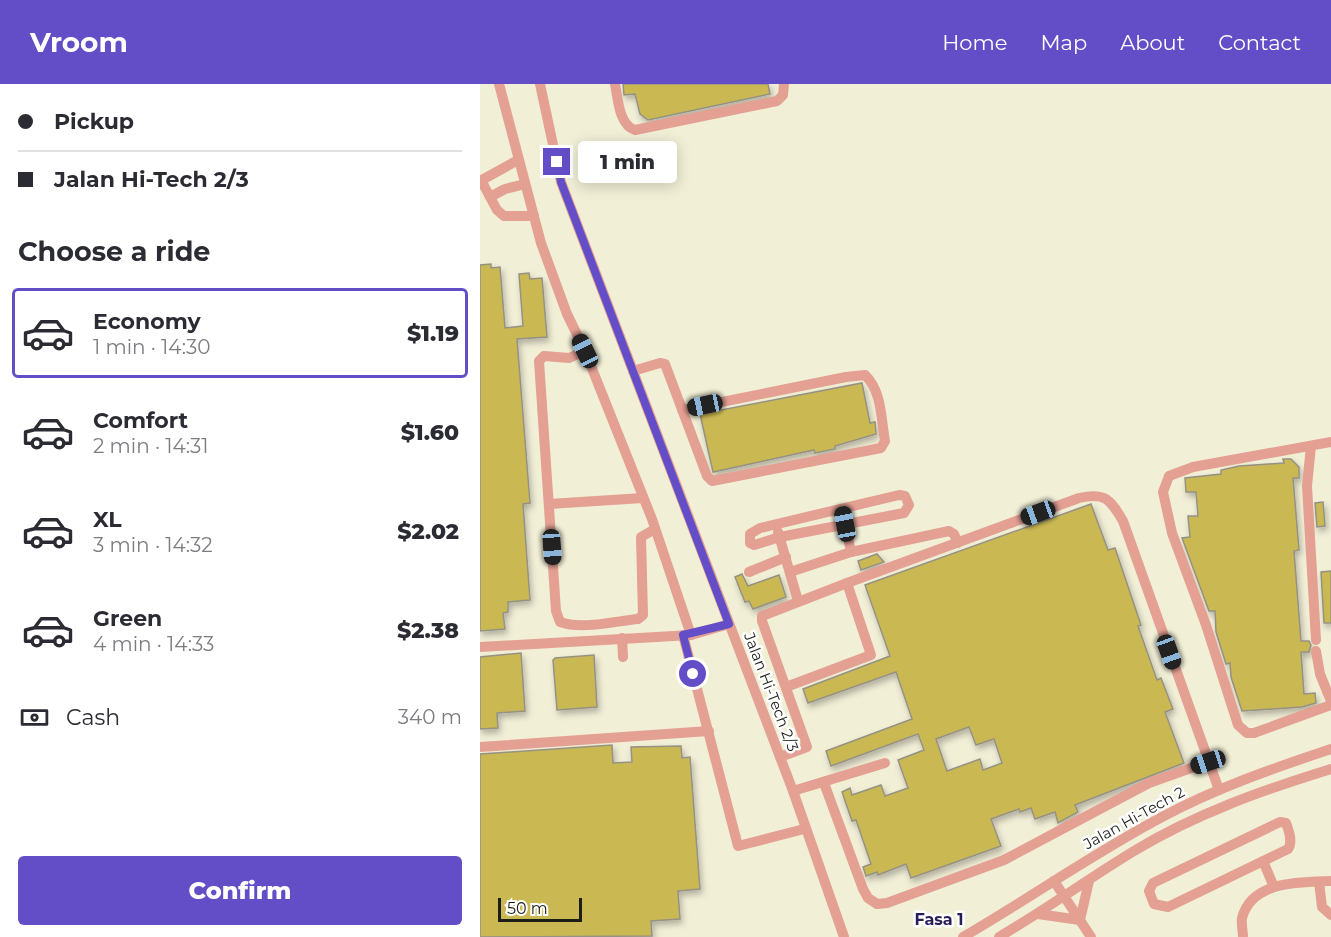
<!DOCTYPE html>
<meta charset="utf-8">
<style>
:root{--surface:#fff;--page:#f2f2f3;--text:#2b2b33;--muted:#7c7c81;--line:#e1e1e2;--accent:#634ec7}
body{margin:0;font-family:Montserrat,sans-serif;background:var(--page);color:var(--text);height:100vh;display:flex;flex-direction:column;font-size:22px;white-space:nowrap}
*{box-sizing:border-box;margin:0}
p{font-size:20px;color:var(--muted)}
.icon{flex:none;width:33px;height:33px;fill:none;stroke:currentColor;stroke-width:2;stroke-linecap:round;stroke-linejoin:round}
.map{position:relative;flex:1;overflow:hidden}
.side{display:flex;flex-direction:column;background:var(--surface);width:480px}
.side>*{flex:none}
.hud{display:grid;align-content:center;height:132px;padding:0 18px;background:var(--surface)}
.scale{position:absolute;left:18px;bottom:15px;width:84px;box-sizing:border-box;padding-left:6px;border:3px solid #1d1d17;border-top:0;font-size:16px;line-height:21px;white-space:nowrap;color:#1d1d17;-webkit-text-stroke:4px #fff;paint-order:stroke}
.end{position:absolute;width:27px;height:27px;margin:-14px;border:8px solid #634ec7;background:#fff;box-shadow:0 0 0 3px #fff}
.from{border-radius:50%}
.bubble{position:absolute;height:42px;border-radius:6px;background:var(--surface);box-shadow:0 3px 15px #0003;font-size:20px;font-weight:800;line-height:42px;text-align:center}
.car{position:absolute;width:18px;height:36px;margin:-18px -9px;border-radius:8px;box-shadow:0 0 4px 2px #0007;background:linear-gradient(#222 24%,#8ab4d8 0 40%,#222 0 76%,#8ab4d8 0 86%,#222 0)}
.hud b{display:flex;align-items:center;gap:21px;height:57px;font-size:22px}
.hud b+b{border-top:2px solid var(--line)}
.hud i{width:15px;height:15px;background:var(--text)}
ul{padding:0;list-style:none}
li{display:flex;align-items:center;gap:18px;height:90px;margin:0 12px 9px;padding:0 6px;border:3px solid transparent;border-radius:6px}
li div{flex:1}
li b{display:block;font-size:22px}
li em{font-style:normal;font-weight:800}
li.selected{border-color:var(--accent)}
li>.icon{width:54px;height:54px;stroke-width:1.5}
h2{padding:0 18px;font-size:27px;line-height:72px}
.pay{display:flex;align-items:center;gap:15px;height:66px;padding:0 18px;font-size:22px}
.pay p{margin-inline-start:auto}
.button{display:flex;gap:12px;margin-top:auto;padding:12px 18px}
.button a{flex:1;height:69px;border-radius:6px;background:var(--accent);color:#fff;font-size:24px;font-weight:800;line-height:69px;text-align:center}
header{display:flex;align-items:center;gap:36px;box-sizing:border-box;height:84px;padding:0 30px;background:var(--accent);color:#fff}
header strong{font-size:28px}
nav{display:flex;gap:33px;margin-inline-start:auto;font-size:21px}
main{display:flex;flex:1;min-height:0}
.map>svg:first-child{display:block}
.built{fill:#f2efd7}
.building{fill:#cab953;stroke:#959284;stroke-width:1.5;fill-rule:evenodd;filter:url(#shadow)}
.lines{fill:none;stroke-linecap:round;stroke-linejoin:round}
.minor{stroke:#e3a093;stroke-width:10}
.route{stroke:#634ec7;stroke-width:8}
.labels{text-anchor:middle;stroke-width:5;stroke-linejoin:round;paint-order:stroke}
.street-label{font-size:15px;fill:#1d1d17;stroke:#fff}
.neighbourhood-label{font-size:16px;font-weight:bold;fill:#281e58;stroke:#fff}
</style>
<header>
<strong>Vroom</strong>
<nav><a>Home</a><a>Map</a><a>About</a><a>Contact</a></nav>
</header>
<main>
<section class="side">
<div class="hud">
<b><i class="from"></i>Pickup</b>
<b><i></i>Jalan Hi-Tech 2/3</b>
</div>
<h2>Choose a ride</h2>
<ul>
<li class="selected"><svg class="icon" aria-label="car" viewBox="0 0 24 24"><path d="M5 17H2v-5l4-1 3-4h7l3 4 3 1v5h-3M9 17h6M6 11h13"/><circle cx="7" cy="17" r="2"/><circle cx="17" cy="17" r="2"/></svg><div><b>Economy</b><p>1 min · 14:30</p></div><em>$1.19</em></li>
<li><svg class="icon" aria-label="car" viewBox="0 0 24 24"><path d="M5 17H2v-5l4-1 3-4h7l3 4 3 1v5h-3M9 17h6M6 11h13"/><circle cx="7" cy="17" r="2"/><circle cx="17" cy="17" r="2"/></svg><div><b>Comfort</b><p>2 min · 14:31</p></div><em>$1.60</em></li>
<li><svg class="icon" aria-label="car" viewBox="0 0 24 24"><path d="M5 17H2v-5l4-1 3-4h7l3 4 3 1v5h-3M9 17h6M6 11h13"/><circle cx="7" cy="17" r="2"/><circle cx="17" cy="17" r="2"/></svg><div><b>XL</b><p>3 min · 14:32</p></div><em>$2.02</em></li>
<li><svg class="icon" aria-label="car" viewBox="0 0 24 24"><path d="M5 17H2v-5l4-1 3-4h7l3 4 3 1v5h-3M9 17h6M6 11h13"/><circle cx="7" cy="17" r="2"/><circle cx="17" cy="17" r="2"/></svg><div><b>Green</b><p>4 min · 14:33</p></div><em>$2.38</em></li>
</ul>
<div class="pay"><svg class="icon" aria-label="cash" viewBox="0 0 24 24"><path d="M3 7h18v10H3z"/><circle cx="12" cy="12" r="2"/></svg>Cash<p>340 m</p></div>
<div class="button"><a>Confirm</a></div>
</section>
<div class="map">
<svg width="851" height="853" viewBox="0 0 851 853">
<defs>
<filter id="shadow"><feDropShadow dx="2" dy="4" stdDeviation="3" flood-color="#0004"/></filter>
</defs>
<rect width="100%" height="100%" fill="#faf7e7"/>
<rect class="built" x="0" y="0" width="851" height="853"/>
<g class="building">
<path d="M143,0H288L290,10L168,36L160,30L155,10L144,11Z"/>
<path d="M11,180V184L20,183L25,244L43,242L39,190L49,189L50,195L62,194L67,253L37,255L50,419L43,420L50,516L28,518V528L23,529L25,545L0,547V181Z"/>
<path d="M382,299L390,339L395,338L396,350L355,362V365L335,369L334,366L233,388L220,330Z"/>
<path d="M803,375H811L819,383V394H813L819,466L814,467L821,557H829L831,561L829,568H821L824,610L835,609L836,619L822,623L762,627L751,593L750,579L746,580L736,548L735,527H729L702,454L710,453L708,432H718L716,408H706L705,394L741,390V386L759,382L804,379Z"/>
<path d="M843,418L845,442L837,443L835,419Z"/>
<path d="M611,420L628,466L635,464L661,541L658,542L677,596L681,594L693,625L685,628L704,679L595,721L598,728L578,739L575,728L555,735L551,724L540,728L539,725L511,735L521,762L431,794L426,780L398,791L397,788L386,792L383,783L391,780L376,736L372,737L362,708L370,704L372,711L401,701L405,712L428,704L418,676L444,666L438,650L351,682L346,667L432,635L416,588L328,619L323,605L410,572L385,501ZM489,643L496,661L514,655L522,679L503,686L500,675L467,687L456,655Z"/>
<path d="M397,470L404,478L381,486L378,477Z"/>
<path d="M851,487V539H844L841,488Z"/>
<path d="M262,490L268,502L299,491L306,513L273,525L269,517L265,518L255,493Z"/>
<path d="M41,569L45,627L17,629L18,644L0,645V573Z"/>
<path d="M114,571L117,623L77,626L73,576L75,574Z"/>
<path d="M132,661L133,679L152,678L151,663L201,662L202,674L210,673L220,805L198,807L200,835L171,837L172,852L0,853V670Z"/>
</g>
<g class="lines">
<g class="minor">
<path d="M19,0L61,159L87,230L105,267L172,435L211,551"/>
<path d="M60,0L81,98L313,707L364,853"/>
<path d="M135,0C138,15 139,41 155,46L297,17L303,11L304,0"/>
<path d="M1,96L17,126L24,132H54"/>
<path d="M0,97L38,76"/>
<path d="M10,113L25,105L45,100"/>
<path d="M105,267L89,274L64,272L59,277L76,527L80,538C102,546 135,537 158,535L163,531L161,453L175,445"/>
<path d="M153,287L180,279L185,280L227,392L232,397L401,364L405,357C401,335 402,307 385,291L366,293L202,326"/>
<path d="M851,358L713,383L689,392L683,408L692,449L726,541L758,641L767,649H774L851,621"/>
<path d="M831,362L827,402L836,556"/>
<path d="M419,411L425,412L429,421L424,429L300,453L274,461L270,459V450L280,444Z"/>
<path d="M69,420L163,414"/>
<path d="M364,434L371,468"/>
<path d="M298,448L318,517"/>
<path d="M269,488L306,473"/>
<path d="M310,488L371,468L469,447L474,450L478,459"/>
<path d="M367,499L599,414C625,408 630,415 643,437L739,706"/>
<path d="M203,551L258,762L324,745"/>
<path d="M142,554L143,573"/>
<path d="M0,563L211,551L249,540"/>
<path d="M836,567L840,590L851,617"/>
<path d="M0,663L229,647"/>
<path d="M300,673L327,663L282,537V532L367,499L391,571L306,603"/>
<path d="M344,699L383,805L388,814L397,820L407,819L524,776L669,699L728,678"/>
<path d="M313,707L405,679"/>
<path d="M800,738L806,739C809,747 813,758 808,765L688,823L674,820L669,807L673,799Z"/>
<path d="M783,777L794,803"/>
<path d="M574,797L611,853"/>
<path d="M839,798L842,823L851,831"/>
<path d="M558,830L600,836L609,797"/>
<path d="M483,853C550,814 614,769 682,733C736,704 794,684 851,665"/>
<path d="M519,853C565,826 608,795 654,767C715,730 783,706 851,685"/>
<path d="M763,853C763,847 761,840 762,834C772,796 822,798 851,797"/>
</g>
</g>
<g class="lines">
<path class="route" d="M77,78L81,98L249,540L203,551L213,590"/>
</g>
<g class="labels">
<g class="street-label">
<text transform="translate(291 608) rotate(69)" y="5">Jalan Hi-Tech 2/3</text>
<text transform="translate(654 734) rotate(-29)" y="5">Jalan Hi-Tech 2</text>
</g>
<g class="neighbourhood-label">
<text x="459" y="841">Fasa 1</text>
</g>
</g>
</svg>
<div class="scale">50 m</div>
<i class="end from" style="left:213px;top:590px"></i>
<i class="end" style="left:77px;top:78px"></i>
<div class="bubble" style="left:98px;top:57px;width:99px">1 min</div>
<i class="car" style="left:105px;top:267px;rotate:334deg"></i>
<i class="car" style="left:225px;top:321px;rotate:258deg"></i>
<i class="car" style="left:558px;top:429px;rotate:250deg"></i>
<i class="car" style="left:365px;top:440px;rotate:349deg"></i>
<i class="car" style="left:72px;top:463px;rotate:176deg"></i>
<i class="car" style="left:689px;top:568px;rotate:160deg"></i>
<i class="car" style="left:728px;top:678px;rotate:252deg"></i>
</div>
</main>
